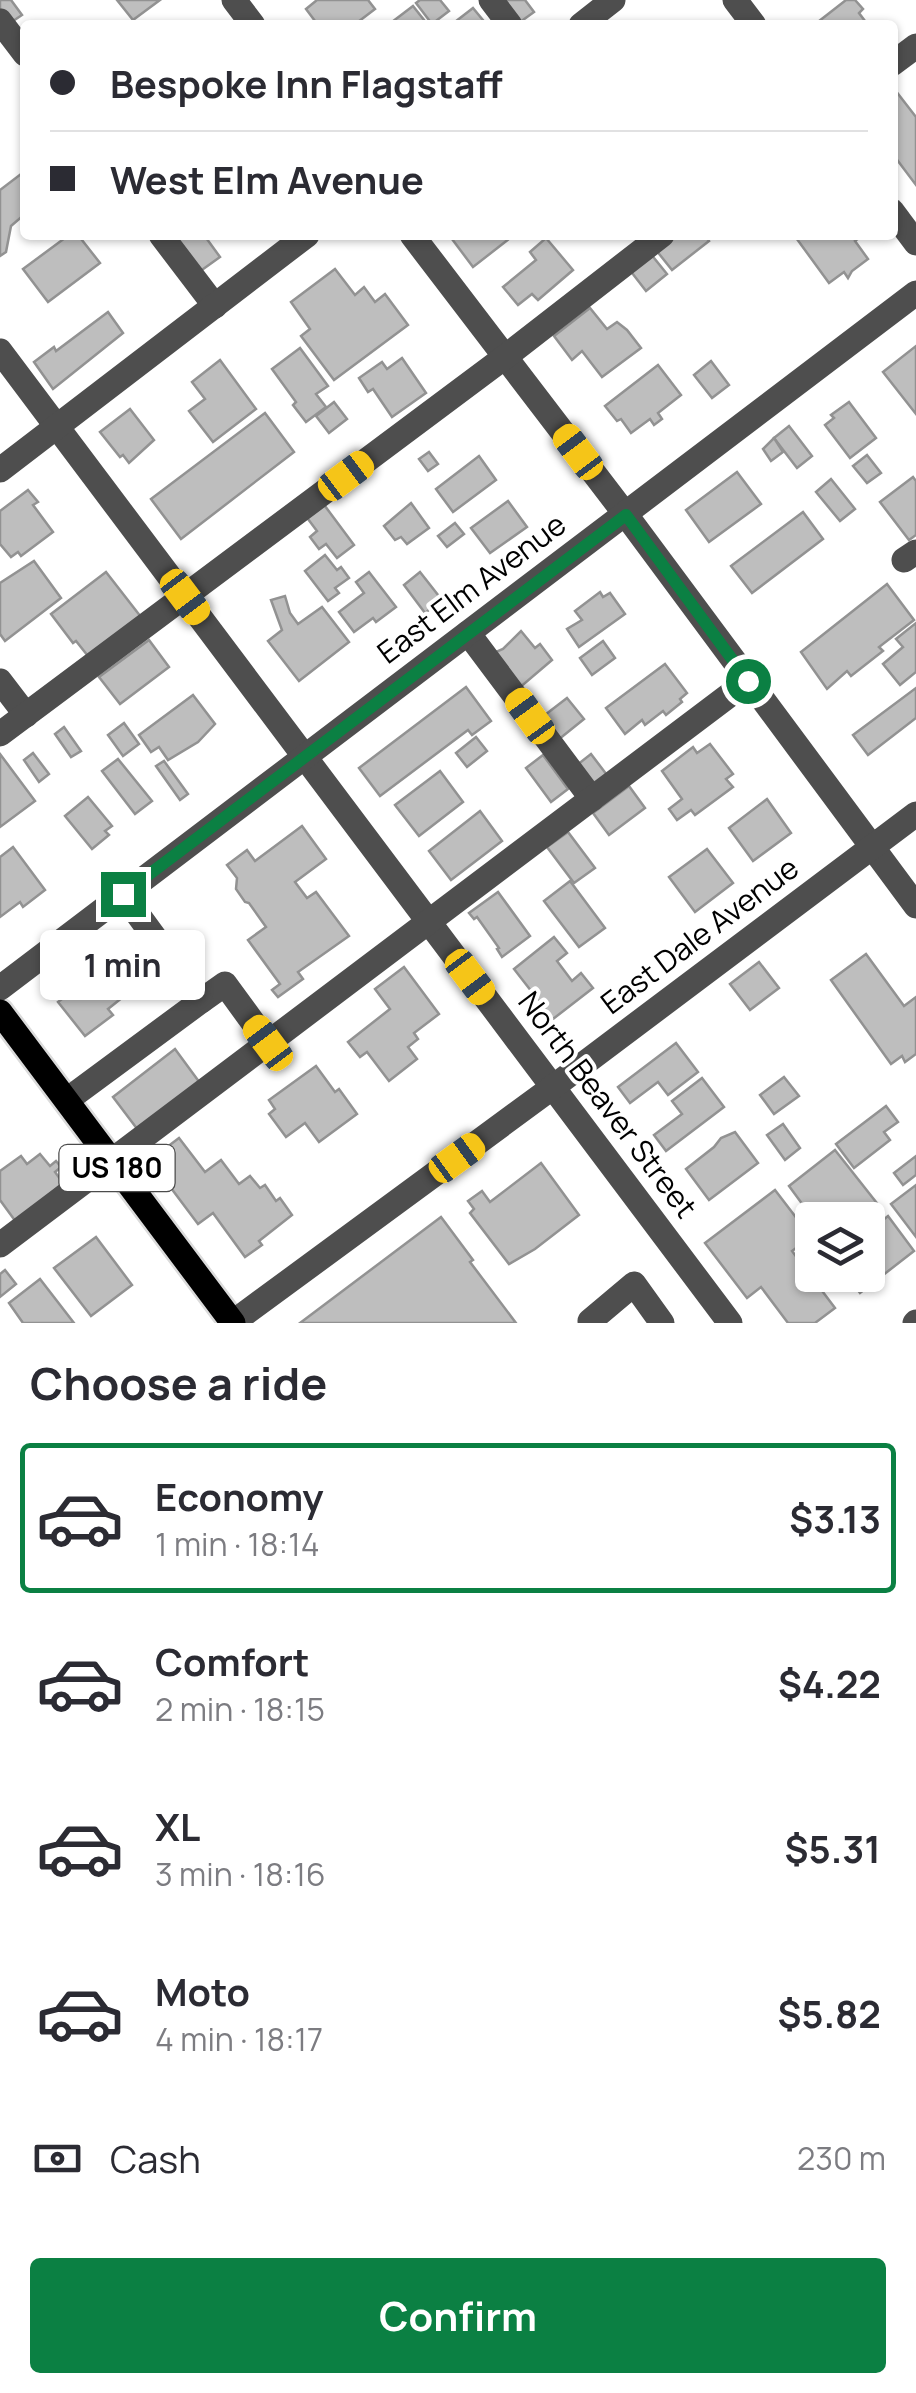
<!DOCTYPE html>
<meta charset="utf-8">
<style>
:root{--surface:#fff;--page:#f2f2f3;--text:#2b2b33;--muted:#7c7c81;--line:#e1e1e2;--accent:#0b8043}
body{margin:0;font-family:Manrope,sans-serif;background:var(--page);color:var(--text);height:100vh;display:flex;flex-direction:column;font-size:38px;white-space:nowrap}
*{box-sizing:border-box;margin:0}
p{font-size:32px;color:var(--muted)}
.icon{flex:none;width:55px;height:55px;fill:none;stroke:currentColor;stroke-width:2;stroke-linecap:round;stroke-linejoin:round}
.map{position:relative;height:1323px;overflow:hidden}
.drawer{display:flex;flex-direction:column;background:var(--surface);flex:1}
.drawer>*{flex:none}
.guide{position:absolute;left:20px;top:20px;width:878px;height:220px;border-radius:10px;box-shadow:0 2px 8px #0004;display:grid;align-content:center;height:220px;padding:0 30px;background:var(--surface)}
.buttons{position:absolute;left:795px;top:1202px;display:grid;gap:20px}
.buttons a{display:grid;place-items:center;width:90px;height:90px;border-radius:10px;background:var(--surface);box-shadow:0 2px 8px #0004;font-size:50px}
.end{position:absolute;width:45px;height:45px;margin:-22px;border:12px solid #0b8043;background:#fff;box-shadow:0 0 0 5px #fff}
.from{border-radius:50%}
.bubble{position:absolute;height:70px;border-radius:10px;background:var(--surface);box-shadow:0 2px 8px #0004;font-size:32px;font-weight:700;line-height:70px;text-align:center}
.car{position:absolute;width:30px;height:60px;margin:-30px -15px;border-radius:12px;box-shadow:0 0 8px 2px #0007;background:linear-gradient(#f5c518 24%,#345 0 40%,#f5c518 0 76%,#345 0 86%,#f5c518 0)}
.guide b{display:flex;align-items:center;gap:35px;height:95px;font-size:38px}
.guide b+b{border-top:2px solid var(--line)}
.guide i{width:25px;height:25px;background:var(--text)}
ul{padding:0;list-style:none}
li{display:flex;align-items:center;gap:30px;height:150px;margin:0 20px 15px;padding:0 10px;border:5px solid transparent;border-radius:10px}
li div{flex:1}
li b{display:block;font-size:38px}
li em{font-style:normal;font-weight:700}
li.current{border-color:var(--accent)}
li>.icon{width:90px;height:90px;stroke-width:1.5}
h2{padding:0 30px;font-size:45px;line-height:120px}
.pay{display:flex;align-items:center;gap:25px;height:110px;padding:0 30px;font-size:38px}
.pay p{margin-inline-start:auto}
.button{display:flex;gap:20px;margin-top:auto;padding:20px 30px}
.button a{flex:1;height:115px;border-radius:10px;background:var(--accent);color:#fff;font-size:40px;font-weight:700;line-height:115px;text-align:center}
.map>svg:first-child{display:block}
.building{fill:#bebebe;stroke:#929292;stroke-width:2.5}
.lines{fill:none;stroke-linecap:round;stroke-linejoin:round}
.major-casing{stroke:#dbdbdb;stroke-width:30}
.minor{stroke:#4e4e4e;stroke-width:25}
.major{stroke:#000;stroke-width:25}
.route{stroke:#0b8043;stroke-width:12}
.labels{text-anchor:middle;stroke-width:8;stroke-linejoin:round;paint-order:stroke}
.shield{fill:#fff;stroke:#4c4c4c;stroke-width:2.5}
.shield-label{font-size:28px;font-weight:bold;fill:#000}
.street-label{font-size:30px;fill:#000;stroke:#fff}
</style>
<div class="map">
<svg width="916" height="1323" viewBox="0 0 916 1323">
<rect width="100%" height="100%" fill="#fff"/>
<g class="building">
<path d="M0,0H11L22,15L10,23L0,10Z"/>
<path d="M117,0H160L133,20Z"/>
<path d="M317,0H368L375,9L354,25H318L306,9Z"/>
<path d="M420,0H440L449,11L432,24L416,3Z"/>
<path d="M497,0H525L534,12L516,25Z"/>
<path d="M846,0H855L863,9L859,13L868,25H814Z"/>
<path d="M413,6L428,25H388Z"/>
<path d="M473,8L487,25H451Z"/>
<path d="M892,86L916,117V185L892,153Z"/>
<path d="M25,171V214L11,226L6,252L0,256V190Z"/>
<path d="M69,235H78L100,263L48,302L23,269Z"/>
<path d="M171,235H204L220,257L199,272Z"/>
<path d="M449,235H514L473,267Z"/>
<path d="M675,235H707L705,236L709,241L672,270L656,250Z"/>
<path d="M794,235H857L859,238L855,241L868,259L852,271L848,278L844,272L829,283Z"/>
<path d="M546,238L573,270L538,300L532,294L518,305L503,287L536,260L530,252Z"/>
<path d="M650,253L667,274L646,291L629,269Z"/>
<path d="M335,269L355,295L364,287L375,302L385,294L408,325L334,380L301,336L310,329L291,302Z"/>
<path d="M590,308L607,329L617,322L627,330L641,348L602,377L582,351L572,360L554,336Z"/>
<path d="M108,312L123,333L53,389L34,362L54,347L56,351Z"/>
<path d="M916,346V414L883,372Z"/>
<path d="M300,348L328,386L316,394L326,407L306,422L293,405L296,402L272,369Z"/>
<path d="M402,358L426,393L392,417L373,389L368,392L359,378L382,362L387,369Z"/>
<path d="M220,360L256,409L213,442L189,411L205,399L192,382Z"/>
<path d="M711,361L729,385L712,398L694,375Z"/>
<path d="M658,365L681,395L658,413L662,419L654,425L650,419L631,433L621,419L617,421L605,406Z"/>
<path d="M334,402L347,419L329,433L316,416Z"/>
<path d="M849,402L876,438L850,458L825,425L834,418L831,415Z"/>
<path d="M130,409L154,440L129,463L123,455L120,457L100,432Z"/>
<path d="M265,413L294,452L181,539L151,499Z"/>
<path d="M789,426L812,456L797,468L774,438Z"/>
<path d="M774,438L783,452L771,461L763,449Z"/>
<path d="M429,452L438,464L428,471L419,459Z"/>
<path d="M867,455L881,473L867,483L853,466Z"/>
<path d="M479,456L496,480L453,512L436,489Z"/>
<path d="M737,472L761,504L709,542L686,510Z"/>
<path d="M913,477L916,481V535L909,540L880,502Z"/>
<path d="M831,479L855,509L840,521L816,492Z"/>
<path d="M28,490L38,502L33,505L53,532L21,556L18,552L11,557L0,544V511Z"/>
<path d="M508,501L527,527L490,553L471,528Z"/>
<path d="M322,502L354,545L337,558L326,544L319,549L310,537L317,531L305,515Z"/>
<path d="M411,503L429,528L407,544L401,537L395,540L384,526Z"/>
<path d="M803,512L823,539L752,593L731,566Z"/>
<path d="M455,523L464,534L447,547L438,536Z"/>
<path d="M325,555L337,570L341,567L349,578L335,588L339,593L328,601L305,571Z"/>
<path d="M34,561L61,598L5,641L0,634V583Z"/>
<path d="M106,572L141,617L88,656L76,641L73,643L51,614Z"/>
<path d="M369,572L396,607L376,622L373,618L354,632L339,612L364,593L356,582Z"/>
<path d="M420,572L442,600L425,613L404,585Z"/>
<path d="M887,584L914,620L879,647L883,651L851,676L847,671L827,689L801,652Z"/>
<path d="M600,592L603,597L610,593L625,614L579,647L567,629L582,620L575,611Z"/>
<path d="M285,596L290,613L298,624L322,607L349,642L299,681L268,641L282,630L271,600Z"/>
<path d="M916,623V672L900,685L883,664L903,647L896,639Z"/>
<path d="M521,631L535,648L540,644L552,660L518,689L491,654L503,649Z"/>
<path d="M149,640L169,667L120,704L99,677Z"/>
<path d="M603,641L615,658L592,675L580,658Z"/>
<path d="M665,664L687,693L680,699L682,702L666,715L663,711L645,725L642,720L625,734L606,708Z"/>
<path d="M466,687L491,721L472,735L468,730L380,796L359,768Z"/>
<path d="M916,688V718L868,755L853,735Z"/>
<path d="M193,695L215,724L198,742L168,760L159,747L151,752L139,735Z"/>
<path d="M567,698L584,719L558,740L541,718Z"/>
<path d="M124,723L139,744L123,756L108,735Z"/>
<path d="M64,727L81,751L71,757L55,734Z"/>
<path d="M476,737L487,751L467,767L456,753Z"/>
<path d="M710,744L733,774L726,779L733,787L695,815L691,810L677,820L669,809L682,799L662,771L693,747L697,753Z"/>
<path d="M33,753L49,774L39,782L24,760Z"/>
<path d="M0,754L35,801L0,827Z"/>
<path d="M591,754L610,779L590,794L572,769Z"/>
<path d="M543,755L568,789L551,802L526,768Z"/>
<path d="M118,759L152,801L135,814L102,771Z"/>
<path d="M164,761L188,794L180,800L156,766Z"/>
<path d="M440,771L463,802L419,836L395,805Z"/>
<path d="M629,786L645,808L609,835L593,813Z"/>
<path d="M88,797L112,826L105,831L109,835L92,849L65,816Z"/>
<path d="M767,799L791,833L753,861L729,828Z"/>
<path d="M480,811L502,841L451,880L429,851Z"/>
<path d="M302,826L326,859L295,882L307,898L316,892L349,936L298,972L303,979L278,997L272,990L280,984L248,940L266,927L249,903L245,902L236,889L237,878L227,865L247,850L255,861Z"/>
<path d="M568,832L595,868L574,883L547,847Z"/>
<path d="M13,847L45,890L23,907L20,902L0,917V857Z"/>
<path d="M707,849L733,883L695,912L669,877Z"/>
<path d="M570,881L605,928L579,947L544,901Z"/>
<path d="M498,892L530,936L502,957L497,949L499,948L477,917L474,919L469,913Z"/>
<path d="M116,934L143,970L128,982L133,989L108,1009L113,1015L85,1036L58,1002L83,983L71,967Z"/>
<path d="M554,937L567,953L557,961L572,981L581,973L593,988L553,1019L514,969Z"/>
<path d="M866,954L904,1006L916,997V1054L905,1062L902,1056L891,1064L831,980Z"/>
<path d="M759,962L779,988L750,1010L730,984Z"/>
<path d="M404,967L439,1014L414,1033L418,1039L408,1047L417,1059L389,1081L367,1052L360,1057L348,1042L390,1009L375,989Z"/>
<path d="M676,1043L698,1072L668,1095L658,1082L630,1103L618,1087Z"/>
<path d="M175,1049L200,1083L138,1130L113,1097Z"/>
<path d="M316,1066L335,1092L339,1089L357,1114L319,1142L305,1123L286,1137L269,1114L275,1109L269,1100Z"/>
<path d="M784,1077L799,1096L774,1114L760,1095Z"/>
<path d="M702,1078L724,1107L666,1151L654,1135L682,1114L672,1101Z"/>
<path d="M886,1106L898,1122L884,1132L890,1140L854,1168L836,1144Z"/>
<path d="M783,1124L800,1148L785,1160L767,1135Z"/>
<path d="M735,1132L758,1163L709,1200L686,1169L714,1147L721,1138Z"/>
<path d="M179,1138L205,1172L221,1160L239,1184L250,1176L260,1188L265,1185L276,1201L280,1198L292,1215L259,1241L262,1245L245,1257L213,1213L198,1224L150,1160Z"/>
<path d="M835,1150L880,1207L862,1220H850L845,1213L835,1220H814L789,1186Z"/>
<path d="M40,1154L50,1166L56,1161L61,1167L55,1172L63,1183L16,1222L0,1200V1171L21,1156L27,1164Z"/>
<path d="M916,1156V1175L903,1185L894,1173Z"/>
<path d="M541,1163L579,1215L535,1249L509,1264L470,1213L474,1209L468,1201L482,1191L490,1202Z"/>
<path d="M916,1185V1237L891,1204Z"/>
<path d="M775,1190L811,1237L792,1251L835,1308L815,1323H788L761,1287L747,1298L705,1243Z"/>
<path d="M888,1216L914,1251L860,1293L847,1275H868V1232Z"/>
<path d="M441,1217L473,1260L470,1262L516,1323H300Z"/>
<path d="M96,1237L132,1285L91,1316L54,1268Z"/>
<path d="M5,1270L16,1284L0,1297V1274Z"/>
<path d="M40,1279L74,1323H23L9,1303Z"/>
</g>
<g class="lines">
<g class="major-casing">
<path id="major" d="M0,1012L233,1323"/>
</g>
<g class="minor">
<path d="M234,0L253,25"/>
<path d="M491,0L510,25"/>
<path d="M735,0L754,25"/>
<path d="M0,21L25,54"/>
<path d="M581,25L613,0"/>
<path d="M892,64L916,46"/>
<path d="M892,211L916,243"/>
<path d="M161,235L215,306"/>
<path d="M412,235L626,515L916,906"/>
<path d="M0,351L730,1323"/>
<path d="M0,470L307,235"/>
<path d="M904,560L916,552"/>
<path d="M468,633L592,799"/>
<path d="M0,681L26,715"/>
<path d="M0,734L505,357L662,235"/>
<path d="M0,988L916,293"/>
<path d="M201,1001L225,984L268,1043"/>
<path d="M67,1100L201,1001L123,894"/>
<path d="M0,1245L748,681"/>
<path d="M590,1321L634,1284L662,1323"/>
<path d="M232,1323L553,1087L916,814"/>
<path d="M915,1323L916,1322"/>
</g>
<use href="#major" class="major"/>
</g>
<g class="lines">
<path class="route" d="M123,894L626,515L748,681"/>
</g>
<g class="labels">
<rect class="shield" x="59.5" y="1145" width="115" height="46" rx="8"/>
<g class="shield-label">
<text x="117" y="1178">US 180</text>
</g>
<g class="street-label">
<text transform="translate(472 589) rotate(-37)" y="10">East Elm Avenue</text>
<text transform="translate(700 936) rotate(-37)" y="10">East Dale Avenue</text>
<text transform="translate(607 1105) rotate(53)" y="10">North Beaver Street</text>
</g>
</g>
</svg>
<div class="buttons">
<a><svg class="icon" aria-label="layers" viewBox="0 0 24 24"><path d="M12 4l9 5-9 5-9-5zM3 14l9 5 9-5"/></svg></a>
</div>
<i class="end from" style="left:748px;top:681px"></i>
<i class="end" style="left:123px;top:894px"></i>
<div class="bubble" style="left:40px;top:930px;width:165px">1 min</div>
<i class="car" style="left:578px;top:452px;rotate:323deg"></i>
<i class="car" style="left:346px;top:476px;rotate:53deg"></i>
<i class="car" style="left:185px;top:597px;rotate:143deg"></i>
<i class="car" style="left:530px;top:716px;rotate:324deg"></i>
<i class="car" style="left:470px;top:977px;rotate:143deg"></i>
<i class="car" style="left:268px;top:1043px;rotate:323deg"></i>
<i class="car" style="left:457px;top:1158px;rotate:54deg"></i>
<div class="guide">
<b><i class="from"></i>Bespoke Inn Flagstaff</b>
<b><i></i>West Elm Avenue</b>
</div>
</div>
<section class="drawer">
<h2>Choose a ride</h2>
<ul>
<li class="current"><svg class="icon" aria-label="car" viewBox="0 0 24 24"><path d="M5 17H2v-5l4-1 3-4h7l3 4 3 1v5h-3M9 17h6M6 11h13"/><circle cx="7" cy="17" r="2"/><circle cx="17" cy="17" r="2"/></svg><div><b>Economy</b><p>1 min · 18:14</p></div><em>$3.13</em></li>
<li><svg class="icon" aria-label="car" viewBox="0 0 24 24"><path d="M5 17H2v-5l4-1 3-4h7l3 4 3 1v5h-3M9 17h6M6 11h13"/><circle cx="7" cy="17" r="2"/><circle cx="17" cy="17" r="2"/></svg><div><b>Comfort</b><p>2 min · 18:15</p></div><em>$4.22</em></li>
<li><svg class="icon" aria-label="car" viewBox="0 0 24 24"><path d="M5 17H2v-5l4-1 3-4h7l3 4 3 1v5h-3M9 17h6M6 11h13"/><circle cx="7" cy="17" r="2"/><circle cx="17" cy="17" r="2"/></svg><div><b>XL</b><p>3 min · 18:16</p></div><em>$5.31</em></li>
<li><svg class="icon" aria-label="car" viewBox="0 0 24 24"><path d="M5 17H2v-5l4-1 3-4h7l3 4 3 1v5h-3M9 17h6M6 11h13"/><circle cx="7" cy="17" r="2"/><circle cx="17" cy="17" r="2"/></svg><div><b>Moto</b><p>4 min · 18:17</p></div><em>$5.82</em></li>
</ul>
<div class="pay"><svg class="icon" aria-label="cash" viewBox="0 0 24 24"><path d="M3 7h18v10H3z"/><circle cx="12" cy="12" r="2"/></svg>Cash<p>230 m</p></div>
<div class="button"><a>Confirm</a></div>
</section>
